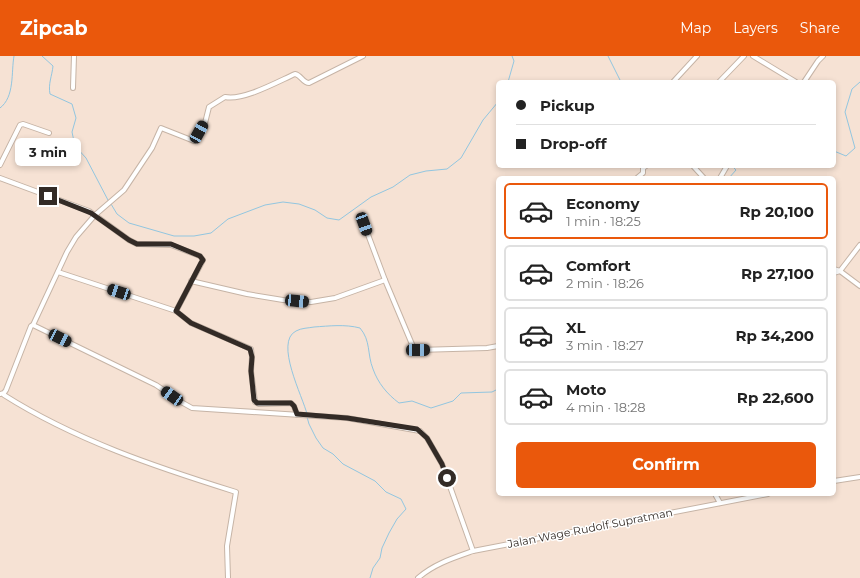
<!DOCTYPE html>
<meta charset="utf-8">
<style>
:root{--surface:#fff;--page:#f6f6f6;--text:#222;--muted:#767676;--line:#e0e0e0;--accent:#ea580c}
body{margin:0;font-family:Montserrat,sans-serif;background:var(--page);color:var(--text);height:100vh;display:flex;flex-direction:column;font-size:15px;white-space:nowrap}
*{box-sizing:border-box;margin:0}
p{font-size:13px;color:var(--muted)}
.icon{flex:none;width:22px;height:22px;fill:none;stroke:currentColor;stroke-width:2;stroke-linecap:round;stroke-linejoin:round}
.map{position:relative;flex:1;overflow:hidden}
.side{position:absolute;left:496px;top:120px;width:340px;height:320px;display:flex;flex-direction:column;background:var(--surface);border-radius:6px;box-shadow:0 2px 6px #0003}
.side>*{flex:none}
.top-card{position:absolute;left:496px;top:24px;width:340px;height:88px;border-radius:6px;box-shadow:0 2px 6px #0003;display:grid;align-content:center;height:88px;padding:0 20px;background:var(--surface)}
.end{position:absolute;width:18px;height:18px;margin:-9px;border:5px solid #332b26;background:#fff;box-shadow:0 0 0 2px #fff}
.from{border-radius:50%}
.bubble{position:absolute;height:28px;border-radius:6px;background:var(--surface);box-shadow:0 2px 6px #0003;font-size:13px;font-weight:700;line-height:28px;text-align:center}
.car{position:absolute;width:12px;height:24px;margin:-12px -6px;border-radius:5px;box-shadow:0 0 3px 1px #0007;background:linear-gradient(#222 24%,#8ab4d8 0 40%,#222 0 76%,#8ab4d8 0 86%,#222 0)}
.top-card b{display:flex;align-items:center;gap:14px;height:38px;font-size:15px}
.top-card b+b{border-top:1px solid var(--line)}
.top-card i{width:10px;height:10px;background:var(--text)}
ul{padding:7px 0 0;list-style:none}
li{display:flex;align-items:center;gap:12px;height:56px;margin:0 8px 6px;padding:0 12px;border:2px solid var(--line);border-radius:6px}
li div{flex:1}
li b{display:block;font-size:15px}
li em{font-style:normal;font-weight:700}
li.current{border-color:var(--accent)}
li>.icon{width:36px;height:36px;stroke-width:1.5}
.primary-button{display:flex;gap:8px;margin-top:auto;padding:8px 20px}
.primary-button a{flex:1;height:46px;border-radius:6px;background:var(--accent);color:#fff;font-size:16px;font-weight:700;line-height:46px;text-align:center}
header{display:flex;align-items:center;gap:24px;box-sizing:border-box;height:56px;padding:0 20px;background:var(--accent);color:#fff}
header strong{font-size:19px}
nav{display:flex;gap:22px;margin-inline-start:auto;font-size:14px}
.map>svg:first-child{display:block}
.lines{fill:none;stroke-linecap:round;stroke-linejoin:round}
.stream{stroke:#92c6e0;stroke-width:1}
.minor-casing{stroke:#c6b4a6;stroke-width:6}
.minor{stroke:#fff;stroke-width:4}
.route{stroke:#332b26;stroke-width:5}
.labels{text-anchor:middle;stroke-width:3;stroke-linejoin:round;paint-order:stroke}
.street-label{font-size:11px;fill:#332b26;stroke:#fff}
</style>
<header>
<strong>Zipcab</strong>
<nav><a>Map</a><a>Layers</a><a>Share</a></nav>
</header>
<div class="map">
<svg width="860" height="522" viewBox="0 0 860 522">
<rect width="100%" height="100%" fill="#f6e2d4"/>
<g class="lines">
<g class="stream">
<path d="M42,0L53,10C52,20 48,28 50,38L72,48L76,62L72,76L75,90L86,102L109,146"/>
<path d="M608,0L621,26"/>
<path d="M508,26L514,5L512,0"/>
<path d="M0,52C15,41 11,16 14,0"/>
<path d="M834,95L846,100L855,92L845,56L852,33L860,26"/>
<path d="M729,122L736,114L732,110"/>
<path d="M111,148L117,158L129,167L174,180H194L211,177L228,163L265,149L283,146L299,148L315,154L327,162L339,164L371,141L393,131L410,119L426,115L447,113L461,102L483,64L498,46"/>
<path d="M307,358C303,341 274,286 296,275C301,272 309,272 314,271C329,270 345,268 360,272C371,285 367,298 373,313C378,327 387,338 399,347L412,345L431,352L453,345L461,337L492,336L498,333"/>
<path d="M307,361L309,368L316,382L323,392L333,398L343,408L375,425L386,436L401,443L406,453L397,463L389,477L382,492L380,502L373,512L370,522"/>
</g>
<g class="minor-casing">
<g id="minor">
<path d="M753,0L796,26"/>
<path d="M673,26L697,0"/>
<path d="M719,26L744,0"/>
<path d="M804,26L818,5L823,0"/>
<path d="M73,32L74,0"/>
<path d="M0,109L20,69L23,68L49,77"/>
<path d="M693,110L704,122"/>
<path d="M0,122L89,155L129,184L137,188L171,189L200,200L203,204L176,255L58,216"/>
<path d="M637,122L643,117V112L646,110"/>
<path d="M720,122L727,110"/>
<path d="M364,168L385,224L414,293L418,294L487,292L498,290"/>
<path d="M834,213L840,215L860,230"/>
<path d="M834,217L840,215L860,189"/>
<path d="M191,225L247,238L283,244L311,246L335,242L385,224"/>
<path d="M176,255L191,267L251,293L252,301L251,315L255,346L259,348L291,347L294,350L297,359"/>
<path d="M33,269L67,196L76,181L95,159L124,134L152,92L161,72L194,85L205,67L209,51L225,41C243,45 277,26 295,18C301,19 303,27 309,27L363,0"/>
<path d="M0,338L4,337L6,334L31,270L33,269L156,329L183,347L192,352L347,362L420,375L427,382L442,408L473,495"/>
<path d="M4,339C75,384 156,411 236,436L227,490L228,522"/>
<path d="M834,425L860,421"/>
<path d="M715,438L720,447"/>
<path d="M418,522C434,508 453,502 473,495L768,438"/>
</g>
</g>
<use href="#minor" class="minor"/>
</g>
<g class="lines">
<path class="route" d="M48,140L91,157L129,184L137,188H171L200,200L203,204L201,207L176,255L191,267L250,293L252,301L251,315L254,344L257,347H291L294,350L297,358L347,362L417,373L427,382L442,408L447,422"/>
</g>
<g class="labels">
<g class="street-label">
<text transform="translate(590 472) rotate(-11)" y="4">Jalan Wage Rudolf Supratman</text>
</g>
</g>
</svg>
<i class="end from" style="left:447px;top:422px"></i>
<i class="end" style="left:48px;top:140px"></i>
<div class="bubble" style="left:15px;top:82px;width:66px">3 min</div>
<i class="car" style="left:199px;top:76px;rotate:29deg"></i>
<i class="car" style="left:364px;top:168px;rotate:160deg"></i>
<i class="car" style="left:119px;top:236px;rotate:288deg"></i>
<i class="car" style="left:297px;top:245px;rotate:96deg"></i>
<i class="car" style="left:60px;top:282px;rotate:116deg"></i>
<i class="car" style="left:418px;top:294px;rotate:89deg"></i>
<i class="car" style="left:172px;top:340px;rotate:305deg"></i>
<div class="top-card">
<b><i class="from"></i>Pickup</b>
<b><i></i>Drop-off</b>
</div>
<section class="side">
<ul>
<li class="current"><svg class="icon" aria-label="car" viewBox="0 0 24 24"><path d="M5 17H2v-5l4-1 3-4h7l3 4 3 1v5h-3M9 17h6M6 11h13"/><circle cx="7" cy="17" r="2"/><circle cx="17" cy="17" r="2"/></svg><div><b>Economy</b><p>1 min · 18:25</p></div><em>Rp 20,100</em></li>
<li><svg class="icon" aria-label="car" viewBox="0 0 24 24"><path d="M5 17H2v-5l4-1 3-4h7l3 4 3 1v5h-3M9 17h6M6 11h13"/><circle cx="7" cy="17" r="2"/><circle cx="17" cy="17" r="2"/></svg><div><b>Comfort</b><p>2 min · 18:26</p></div><em>Rp 27,100</em></li>
<li><svg class="icon" aria-label="car" viewBox="0 0 24 24"><path d="M5 17H2v-5l4-1 3-4h7l3 4 3 1v5h-3M9 17h6M6 11h13"/><circle cx="7" cy="17" r="2"/><circle cx="17" cy="17" r="2"/></svg><div><b>XL</b><p>3 min · 18:27</p></div><em>Rp 34,200</em></li>
<li><svg class="icon" aria-label="car" viewBox="0 0 24 24"><path d="M5 17H2v-5l4-1 3-4h7l3 4 3 1v5h-3M9 17h6M6 11h13"/><circle cx="7" cy="17" r="2"/><circle cx="17" cy="17" r="2"/></svg><div><b>Moto</b><p>4 min · 18:28</p></div><em>Rp 22,600</em></li>
</ul>
<div class="primary-button"><a>Confirm</a></div>
</section>
</div>
